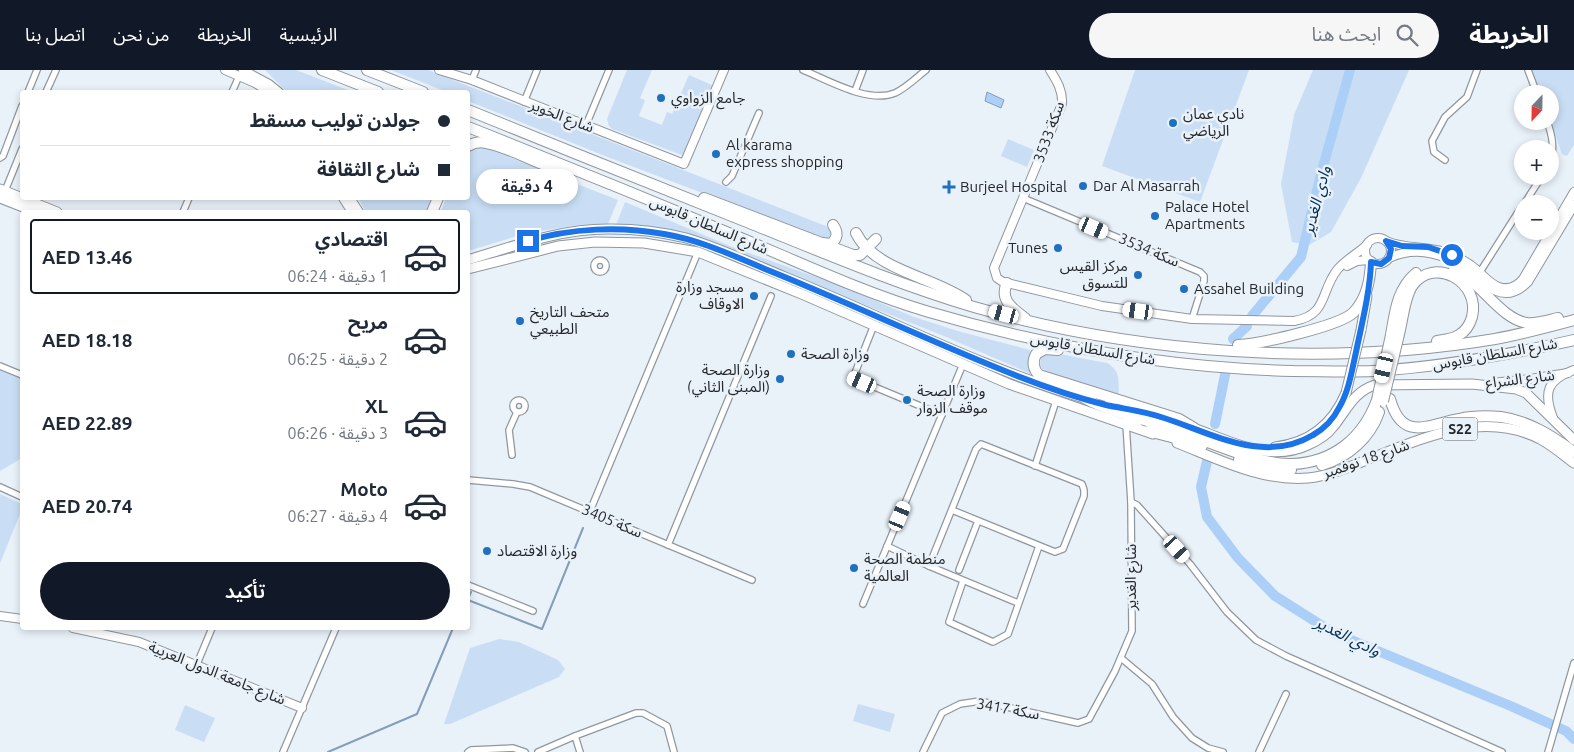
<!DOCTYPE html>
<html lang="ar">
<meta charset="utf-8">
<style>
:root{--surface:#fff;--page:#f6f6f7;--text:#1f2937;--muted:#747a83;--line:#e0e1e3;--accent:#111827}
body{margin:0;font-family:Ubuntu,"Noto Sans Arabic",sans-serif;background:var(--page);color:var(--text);direction:rtl;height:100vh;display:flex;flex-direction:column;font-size:19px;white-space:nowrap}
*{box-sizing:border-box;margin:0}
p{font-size:16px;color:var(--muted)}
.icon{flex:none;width:28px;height:28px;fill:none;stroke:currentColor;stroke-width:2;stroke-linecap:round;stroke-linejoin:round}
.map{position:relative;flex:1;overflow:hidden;direction:ltr}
.side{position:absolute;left:20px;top:140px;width:450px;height:420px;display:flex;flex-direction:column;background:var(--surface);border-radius:5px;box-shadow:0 2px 8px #0003;direction:rtl}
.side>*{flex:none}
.guide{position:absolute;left:20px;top:20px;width:450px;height:110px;border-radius:5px;box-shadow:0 2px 8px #0003;direction:rtl;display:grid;align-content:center;height:110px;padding:0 20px;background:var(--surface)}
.needle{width:32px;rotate:202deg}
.buttons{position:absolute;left:1514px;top:15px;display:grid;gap:10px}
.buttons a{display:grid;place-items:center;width:45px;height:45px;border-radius:50%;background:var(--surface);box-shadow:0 2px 8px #0003;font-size:25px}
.end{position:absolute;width:22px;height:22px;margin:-11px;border:6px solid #1a73e8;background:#fff;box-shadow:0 0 0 2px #fff}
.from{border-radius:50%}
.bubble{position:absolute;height:35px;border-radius:18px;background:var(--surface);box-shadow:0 2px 8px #0003;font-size:16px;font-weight:600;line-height:35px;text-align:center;direction:rtl}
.car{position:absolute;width:15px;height:30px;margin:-15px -8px;border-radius:6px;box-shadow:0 0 4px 1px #0007;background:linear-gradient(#fff 24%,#345 0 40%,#fff 0 76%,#345 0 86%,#fff 0)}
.guide b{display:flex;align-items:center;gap:18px;height:48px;font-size:19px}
.guide b+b{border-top:1px solid var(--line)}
.guide i{width:12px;height:12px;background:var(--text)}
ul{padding:9px 0 0;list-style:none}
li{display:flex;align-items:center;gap:15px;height:75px;margin:0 10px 8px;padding:0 10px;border:2px solid transparent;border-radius:5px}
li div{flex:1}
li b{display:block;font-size:19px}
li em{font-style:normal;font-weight:600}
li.selected{border-color:var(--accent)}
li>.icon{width:45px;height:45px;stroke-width:1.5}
.action{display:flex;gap:10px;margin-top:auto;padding:10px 20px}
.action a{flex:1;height:58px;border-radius:30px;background:var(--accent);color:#fff;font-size:20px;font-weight:600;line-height:58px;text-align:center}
header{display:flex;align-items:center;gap:30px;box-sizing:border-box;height:70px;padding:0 25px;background:var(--accent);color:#fff}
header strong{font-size:24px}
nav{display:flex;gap:28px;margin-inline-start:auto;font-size:18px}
.search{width:350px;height:45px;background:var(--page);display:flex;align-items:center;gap:12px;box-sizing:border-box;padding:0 18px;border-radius:28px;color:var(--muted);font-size:19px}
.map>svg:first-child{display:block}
.green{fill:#c9def5}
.water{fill:#accff8;stroke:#849dba}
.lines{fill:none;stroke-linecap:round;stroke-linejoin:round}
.stream{stroke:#849dba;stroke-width:2}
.river{stroke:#accff8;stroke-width:10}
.street-casing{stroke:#90979f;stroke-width:8}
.secondary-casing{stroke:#90979f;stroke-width:10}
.primary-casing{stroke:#90979f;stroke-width:11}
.highway-casing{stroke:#90979f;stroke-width:12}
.street{stroke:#fff;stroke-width:5.5}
.secondary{stroke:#fff;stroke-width:8}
.primary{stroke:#fff;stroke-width:9}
.highway{stroke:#fff;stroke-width:10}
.primary-bridge-casing{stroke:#90979f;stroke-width:11;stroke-linecap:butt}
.highway-bridge-casing{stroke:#90979f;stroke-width:12;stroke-linecap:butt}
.primary-bridge{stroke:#fff;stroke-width:9}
.highway-bridge{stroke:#fff;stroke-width:10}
.route{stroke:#1a73e8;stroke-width:6}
.poi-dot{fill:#1f70bf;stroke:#e9f1f9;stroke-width:2}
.labels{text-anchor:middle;stroke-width:5;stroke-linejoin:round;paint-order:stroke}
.shield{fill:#e9f1f9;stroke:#606469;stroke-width:1}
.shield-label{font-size:14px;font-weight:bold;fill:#25282b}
.poi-label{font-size:15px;fill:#25282b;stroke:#e9f1f9;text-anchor:start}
.street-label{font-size:15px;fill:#25282b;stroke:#e9f1f9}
.water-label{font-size:16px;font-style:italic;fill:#012d55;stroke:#e9f1f9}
</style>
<header>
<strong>الخريطة</strong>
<div class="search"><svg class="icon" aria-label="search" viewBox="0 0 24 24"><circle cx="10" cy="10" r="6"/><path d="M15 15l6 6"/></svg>ابحث هنا</div>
<nav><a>الرئيسية</a><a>الخريطة</a><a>من نحن</a><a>اتصل بنا</a></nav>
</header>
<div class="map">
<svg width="1574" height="682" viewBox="0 0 1574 682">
<rect width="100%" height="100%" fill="#e9f1f9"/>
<g class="green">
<path d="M265,0H296L353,22H287Z"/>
<path d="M391,0H428L831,158L833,159L831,169L826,170L605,86L468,31V22H447Z"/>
<path d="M627,0H652L640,28L645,30L639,46L662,55L667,42L672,44L689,5L714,16L686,84L682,85L612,59L609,56L607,49Z"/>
<path d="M1135,0H1249L1200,132L1102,96Z"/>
<path d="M1313,0H1409L1361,108L1331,162L1309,175L1292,172L1281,114L1294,45Z"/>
<path d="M1532,0H1574V75L1567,86L1562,84L1550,51V24H1541Z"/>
<path d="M1008,69L1034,80L1027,97L1001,86Z"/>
<path d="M475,76L485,77L548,103L546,110L573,120L577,114L618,130L608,154L579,155L527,163L468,181V142H441L446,128H468V82Z"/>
<path d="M358,128H433L426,142H366Z"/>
<path d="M625,132L735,178L833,213L914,247L961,262L1030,280L1031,304L944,266L682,163L662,158L616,155Z"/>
<path d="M1049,282L1107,293C1121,301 1118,310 1119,324L1070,311L1042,299L1040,294L1041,288Z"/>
<path d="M0,300L22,309V388L0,401Z"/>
<path d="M0,424L22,434V439L0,493Z"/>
<path d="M499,569L519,572L558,590L565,599L559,607L450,654H444L470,578Z"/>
<path d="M858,634L895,644L890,662L853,651Z"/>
<path d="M185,635L215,648L204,672L175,660Z"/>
</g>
<path class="water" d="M987,22L1004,30L1001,38L985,31Z"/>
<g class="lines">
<g class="stream">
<path d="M468,529L471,522"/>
<path d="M468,530L542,559L583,458"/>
<path d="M328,682L417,644L453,558"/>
</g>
<g class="river">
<path d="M1252,246L1301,187L1321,104L1350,0"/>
<path d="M1233,269L1247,256"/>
<path d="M1215,354L1226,300"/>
<path d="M1208,387L1201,417L1207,447L1238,488L1275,526L1332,562L1513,637L1566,661L1574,669"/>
</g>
<g class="street-casing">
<g id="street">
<path d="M803,0C828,10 868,34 895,23C906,18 917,7 926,0"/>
<path d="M1528,0L1537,24"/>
<path d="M472,10L476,0"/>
<path d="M855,21L863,0"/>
<path d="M28,22L37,0"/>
<path d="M46,22L56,0"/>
<path d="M232,22L240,4"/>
<path d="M524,32L537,0"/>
<path d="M1547,51C1552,65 1555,78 1550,92"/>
<path d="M586,55L609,0"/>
<path d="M0,88L3,86L22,36"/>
<path d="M1445,90L1434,82L1432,71L1445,47L1467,27L1477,0"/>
<path d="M726,112L732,106L759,43"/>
<path d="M5,121L22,79"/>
<path d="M1023,128L1200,202L1204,206V211L1192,249"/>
<path d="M1524,134L1542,106"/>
<path d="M183,142L189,128"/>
<circle cx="600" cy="196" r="6"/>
<path d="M1480,202L1522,136"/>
<path d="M874,255L853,308L942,345"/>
<path d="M0,296L22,305"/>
<circle cx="519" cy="336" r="6"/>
<path d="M512,385L509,360L517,342"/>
<path d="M1035,396L1056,331"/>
<path d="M468,410L513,414L530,417L752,510"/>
<path d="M0,417L22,427"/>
<path d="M1131,432L1137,435L1190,494L1227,542L1256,570L1286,586L1502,682"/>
<path d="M590,441L698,182"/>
<path d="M668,475L771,226"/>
<path d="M887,476L929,496L1018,533"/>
<path d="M929,496L976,379L981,374L1082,414L1084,420V426L1063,479L1055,482L952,440"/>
<path d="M959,500L978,451"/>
<path d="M963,511L949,552L993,572L1008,564L1039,476"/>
<path d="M468,515L533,541"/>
<path d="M863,534L963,294"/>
<path d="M1121,588L1152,614L1173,647L1192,668L1208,678L1223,682"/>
<path d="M197,594L212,558"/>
<path d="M575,666L580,682"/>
<path d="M283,682L336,558"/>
<path d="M468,682L471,680L513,678L525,682"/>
<path d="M538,682L575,666L636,643H643L667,656L674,682"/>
<path d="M923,682L942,643L960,634L980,631L1078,653L1089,649L1115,601L1132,561L1131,432L1126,354"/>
<path d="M1259,682L1286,624"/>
<path d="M1548,682L1574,593"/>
</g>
</g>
<g class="secondary-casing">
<g id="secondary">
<path d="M225,0L255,13L270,22"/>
<path d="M243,0L269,14L279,22"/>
<path d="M439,0L472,10L684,94L724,0"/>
<path d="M1050,0C1057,11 1063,21 1062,34L994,198L997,208L1003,212L1102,236L1192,249L1294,251C1328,245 1320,222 1337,200C1345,190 1357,184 1367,175"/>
<path d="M343,128L352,142"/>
<path d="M350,128L359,142"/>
<circle cx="1378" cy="181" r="13"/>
<path d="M1386,171C1406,180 1429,175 1451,184C1460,188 1469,193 1477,200C1484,206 1490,214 1499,217C1508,220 1517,216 1523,209L1574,122"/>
<path d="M1389,188C1417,175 1448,184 1472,203C1480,209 1487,218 1496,221C1508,226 1519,221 1528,212L1574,135"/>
<path d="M1347,196L1357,191L1369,190"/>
<path d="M1491,313L1530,309L1568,303"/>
<path d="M1553,348C1543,322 1547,310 1574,300"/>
<path d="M0,546L22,549"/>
<path d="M73,558L139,572L302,638"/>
</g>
</g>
<g class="primary-casing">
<g id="primary">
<path d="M0,119L57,142"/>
<path d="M0,128L36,142"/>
<path d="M468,190C514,176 562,158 611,159C636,159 662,162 686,168C720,178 753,194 785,207C887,248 985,300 1091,330"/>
<path d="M468,199L558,176L595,172L644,173L698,182L804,225L1009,314L1153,364"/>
<path d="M1361,260L1367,226"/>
<path d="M1108,335L1145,342"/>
<path d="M1188,356C1226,369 1268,394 1308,375C1317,371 1327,365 1333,357C1347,340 1353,322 1375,315L1472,314L1516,319L1526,323L1574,370"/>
<path d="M1177,373C1218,389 1262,412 1308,408C1329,406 1349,397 1369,389C1423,368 1483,340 1540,369C1553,376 1563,385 1574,393"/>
<path d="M1275,377C1310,373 1333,354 1346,323"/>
</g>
</g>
<g class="highway-casing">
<g id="highway">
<path d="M322,0L378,22"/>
<path d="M367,0L423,22"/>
<path d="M468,40C564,79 661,118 757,156C829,185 900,215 974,237C1137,284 1328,297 1495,269C1522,264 1548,257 1574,250"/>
<path d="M468,57C559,93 650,130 741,168C803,194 865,223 929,242C1048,277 1170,298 1293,301C1320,301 1347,302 1374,301C1442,297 1508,285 1574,270"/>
<path d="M468,76C473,73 479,71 486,73C514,78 539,97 568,102"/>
<path d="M704,128L853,185H860L876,169"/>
<path d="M432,142L438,128"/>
<path d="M856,163C875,201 932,206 966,230"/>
<path d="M822,173L831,174C838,168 838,162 833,155"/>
<path d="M1454,200C1481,211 1500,249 1527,253C1537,254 1549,250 1558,248"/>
<path d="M1007,213C999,230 1013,239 1025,248"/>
<path d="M1399,264C1403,249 1404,229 1412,216C1434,185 1481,212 1472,247C1470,254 1466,261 1459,265C1453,269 1444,270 1437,271"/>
<path d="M1391,265C1395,242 1397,219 1416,203"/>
<path d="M1238,275C1259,274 1341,256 1354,242C1367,228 1370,210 1371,192"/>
<path d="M1058,280L1045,279L1036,284C1032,292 1033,299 1039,305L1179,349L1194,358"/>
<path d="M1084,328C1111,343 1142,348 1170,358C1203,369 1258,395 1291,394C1333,393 1363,368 1377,330"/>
<path d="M1390,329C1402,372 1427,355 1459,349C1472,346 1488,346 1501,347C1529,351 1552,366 1574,382"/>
<path d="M1126,354L1131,348L1139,350"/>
<path d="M1148,361L1179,369L1202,376"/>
<path d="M1239,390L1266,398L1291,400"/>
<path d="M1322,395C1348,387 1370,368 1379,342"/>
</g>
</g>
<use href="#street" class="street"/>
<use href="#secondary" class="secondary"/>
<use href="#primary" class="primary"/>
<use href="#highway" class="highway"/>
<g class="primary-bridge-casing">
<path id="primary-bridge" d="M1346,323L1361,260"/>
</g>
<g class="highway-bridge-casing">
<g id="highway-bridge">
<path d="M1377,330L1391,265"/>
<path d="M1383,331L1399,264"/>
</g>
</g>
<use href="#primary-bridge" class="primary-bridge"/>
<use href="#highway-bridge" class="highway-bridge"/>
</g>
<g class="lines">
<path class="route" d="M528,171C571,158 620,156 664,164C701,170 736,187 770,201C847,232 923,268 1000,299C1034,313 1070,326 1106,335C1125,339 1143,341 1161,347C1210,362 1263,395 1313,365C1324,359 1334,348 1340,336C1349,320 1352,300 1356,282C1362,253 1370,222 1371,192L1381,194L1389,188L1391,179L1386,171L1402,176L1428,177L1452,185"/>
</g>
<g class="poi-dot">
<circle cx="661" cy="28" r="5"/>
<circle cx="1173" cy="53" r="5"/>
<circle cx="716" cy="84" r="5"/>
<circle cx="1083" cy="116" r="5"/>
<path d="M946.5 109.5h5v5h5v5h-5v5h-5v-5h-5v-5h5z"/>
<circle cx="1155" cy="146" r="5"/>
<circle cx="1058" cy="178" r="5"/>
<circle cx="1138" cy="205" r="5"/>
<circle cx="1184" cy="219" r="5"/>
<circle cx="754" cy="226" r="5"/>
<circle cx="520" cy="251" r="5"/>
<circle cx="791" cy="284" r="5"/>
<circle cx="780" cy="309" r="5"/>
<circle cx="907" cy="330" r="5"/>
<circle cx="487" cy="481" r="5"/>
<circle cx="854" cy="498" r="5"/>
</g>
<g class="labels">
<rect class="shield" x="1442.5" y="347.5" width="35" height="23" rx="4"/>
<g class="shield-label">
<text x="1460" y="364">S22</text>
</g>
<g class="poi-label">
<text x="671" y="33">جامع الزواوي</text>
<text x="1183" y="49">نادي عمان<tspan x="1183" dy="17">الرياضي</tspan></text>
<text x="726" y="80">Al karama<tspan x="726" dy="17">express shopping</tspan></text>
<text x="1093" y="121">Dar Al Masarrah</text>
<text x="960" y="122">Burjeel Hospital</text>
<text x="1165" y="142">Palace Hotel<tspan x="1165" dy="17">Apartments</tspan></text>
<text x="1048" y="183" text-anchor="end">Tunes</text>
<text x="1128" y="201" text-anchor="end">مركز القيس<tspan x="1128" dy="17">للتسوق</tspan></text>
<text x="744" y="222" text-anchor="end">مسجد وزارة<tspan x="744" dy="17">الاوقاف</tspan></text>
<text x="1194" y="224">Assahel Building</text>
<text x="530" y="247">متحف التاريخ<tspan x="530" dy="17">الطبيعي</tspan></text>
<text x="801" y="289">وزارة الصحة</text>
<text x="770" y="305" text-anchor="end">وزارة الصحة<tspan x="770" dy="17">(المبنى الثاني)</tspan></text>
<text x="917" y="326">وزارة الصحة<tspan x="917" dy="17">موقف الزوار</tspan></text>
<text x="497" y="486">وزارة الاقتصاد</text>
<text x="864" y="494">منطمة الصحة<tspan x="864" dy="17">العالمية</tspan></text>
</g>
<g class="street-label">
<text transform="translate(562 46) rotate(21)" y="5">شارع الخوير</text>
<text transform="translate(1049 62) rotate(-70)" y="5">سكة 3533</text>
<text transform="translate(709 155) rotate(23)" y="5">شارع السلطان قابوس</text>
<text transform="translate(1149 180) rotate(23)" y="5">سكة 3534</text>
<text transform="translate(1093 279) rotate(10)" y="5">شارع السلطان قابوس</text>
<text transform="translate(1495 284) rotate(-10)" y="5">شارع السلطان قابوس</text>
<text transform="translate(1520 309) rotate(-7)" y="5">شارع الشراع</text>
<text transform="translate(1366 389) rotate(-19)" y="5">شارع 18 نوفمبر</text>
<text transform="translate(612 451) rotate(23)" y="5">سكة 3405</text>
<text transform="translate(1131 507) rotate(-90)" y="5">شارع الغدير</text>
<text transform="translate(217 603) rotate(22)" y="5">شارع جامعة الدول العربية</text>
<text transform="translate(1008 639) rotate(10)" y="5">سكة 3417</text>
</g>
<g class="water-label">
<text transform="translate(1316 130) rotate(-75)" y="6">وادي الغدير</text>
<text transform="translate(1348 566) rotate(26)" y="6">وادي الغدير</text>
</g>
</g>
</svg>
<div class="buttons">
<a><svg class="needle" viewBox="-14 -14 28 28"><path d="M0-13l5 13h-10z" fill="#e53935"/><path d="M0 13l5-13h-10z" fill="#747a83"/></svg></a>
<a>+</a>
<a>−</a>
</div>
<i class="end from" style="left:1452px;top:185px"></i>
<i class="end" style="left:528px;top:171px"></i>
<div class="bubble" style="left:476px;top:99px;width:102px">4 دقيقة</div>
<i class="car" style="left:1094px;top:158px;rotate:113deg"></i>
<i class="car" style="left:1138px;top:241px;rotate:278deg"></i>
<i class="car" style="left:1004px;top:244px;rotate:285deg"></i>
<i class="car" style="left:1384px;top:298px;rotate:193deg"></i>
<i class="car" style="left:862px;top:312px;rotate:293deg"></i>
<i class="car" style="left:900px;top:446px;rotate:23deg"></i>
<i class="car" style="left:1177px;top:479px;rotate:138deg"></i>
<div class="guide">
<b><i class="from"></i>جولدن توليب مسقط</b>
<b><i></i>شارع الثقافة</b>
</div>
<section class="side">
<ul>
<li class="selected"><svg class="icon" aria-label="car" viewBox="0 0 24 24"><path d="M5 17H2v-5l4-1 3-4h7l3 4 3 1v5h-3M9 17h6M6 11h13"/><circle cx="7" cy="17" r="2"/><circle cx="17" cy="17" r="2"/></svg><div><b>اقتصادي</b><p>1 دقيقة · 06:24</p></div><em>AED 13.46</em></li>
<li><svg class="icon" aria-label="car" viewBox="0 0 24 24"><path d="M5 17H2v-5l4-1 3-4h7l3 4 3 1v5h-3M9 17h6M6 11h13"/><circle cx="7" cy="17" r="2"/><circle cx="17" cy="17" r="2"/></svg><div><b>مريح</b><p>2 دقيقة · 06:25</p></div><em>AED 18.18</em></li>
<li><svg class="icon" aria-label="car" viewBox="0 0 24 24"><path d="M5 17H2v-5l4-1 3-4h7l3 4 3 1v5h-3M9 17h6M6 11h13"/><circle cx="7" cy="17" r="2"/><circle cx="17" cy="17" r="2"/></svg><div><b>XL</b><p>3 دقيقة · 06:26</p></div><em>AED 22.89</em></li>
<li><svg class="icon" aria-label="car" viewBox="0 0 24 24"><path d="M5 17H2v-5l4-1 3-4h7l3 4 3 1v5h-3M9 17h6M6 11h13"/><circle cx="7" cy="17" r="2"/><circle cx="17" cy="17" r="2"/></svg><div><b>Moto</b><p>4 دقيقة · 06:27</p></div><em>AED 20.74</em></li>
</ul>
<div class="action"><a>تأكيد</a></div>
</section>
</div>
